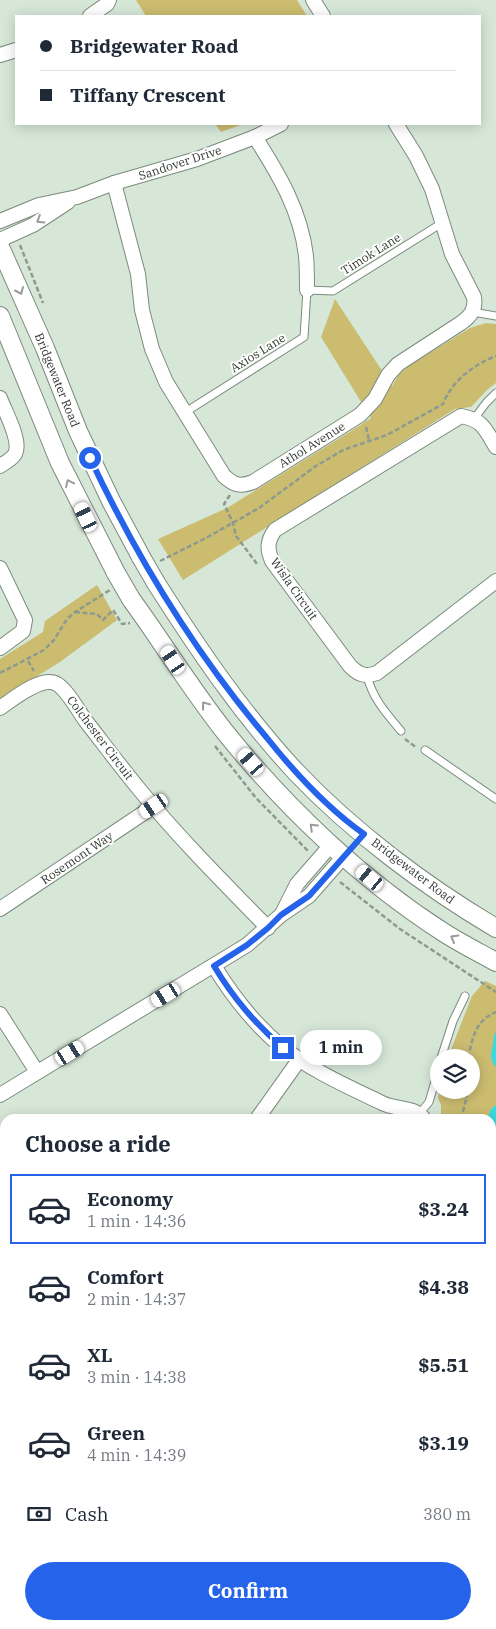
<!DOCTYPE html>
<meta charset="utf-8">
<style>
:root{--surface:#fff;--page:#f2f2f3;--text:#1f2937;--muted:#747a83;--line:#e0e1e3;--accent:#2563eb}
body{margin:0;font-family:"IBM Plex Serif",serif;background:var(--page);color:var(--text);height:100vh;display:flex;flex-direction:column;font-size:19px;white-space:nowrap}
*{box-sizing:border-box;margin:0}
p{font-size:16px;color:var(--muted)}
.icon{flex:none;width:28px;height:28px;fill:none;stroke:currentColor;stroke-width:2;stroke-linecap:round;stroke-linejoin:round}
.map{position:relative;flex:1;overflow:hidden}
.side{position:absolute;left:0px;top:1114px;width:496px;height:516px;display:flex;flex-direction:column;background:var(--surface);border-radius:15px 15px 0 0;box-shadow:0 2px 12px #0003}
.side>*{flex:none}
.hud{position:absolute;left:15px;top:15px;width:466px;height:110px;border-radius:0px;box-shadow:0 2px 12px #0003;display:grid;align-content:center;height:110px;padding:0 25px;background:var(--surface)}
.controls{position:absolute;left:430px;top:1049px;display:grid;gap:10px}
.controls a{display:grid;place-items:center;width:50px;height:50px;border-radius:50%;background:var(--surface);box-shadow:0 2px 12px #0003;font-size:25px}
.end{position:absolute;width:22px;height:22px;margin:-11px;border:6px solid #2563eb;background:#fff;box-shadow:0 0 0 2px #fff}
.from{border-radius:50%}
.bubble{position:absolute;height:35px;border-radius:18px;background:var(--surface);box-shadow:0 2px 12px #0003;font-size:16px;font-weight:800;line-height:35px;text-align:center}
.car{position:absolute;width:15px;height:30px;margin:-15px -8px;border-radius:6px;box-shadow:0 0 4px 1px #0007;background:linear-gradient(#fff 24%,#345 0 40%,#fff 0 76%,#345 0 86%,#fff 0)}
.hud b{display:flex;align-items:center;gap:18px;height:48px;font-size:19px}
.hud b+b{border-top:1px solid var(--line)}
.hud i{width:12px;height:12px;background:var(--text)}
ul{padding:0;list-style:none}
li{display:flex;align-items:center;gap:15px;height:70px;margin:0 10px 8px;padding:0 15px;border:2px solid transparent;border-radius:0px}
li div{flex:1}
li b{display:block;font-size:19px}
li em{font-style:normal;font-weight:800}
li.current{border-color:var(--accent)}
li>.icon{width:45px;height:45px;stroke-width:1.5}
h2{padding:0 25px;font-size:22px;line-height:60px}
.pay{display:flex;align-items:center;gap:12px;height:55px;padding:0 25px;font-size:19px}
.pay p{margin-inline-start:auto}
.button{display:flex;gap:10px;margin-top:auto;padding:10px 25px}
.button a{flex:1;height:58px;border-radius:30px;background:var(--accent);color:#fff;font-size:20px;font-weight:800;line-height:58px;text-align:center}
.map>svg:first-child{display:block}
.green{fill:#cbbc70}
.water{fill:#38dadf}
.lines{fill:none;stroke-linecap:round;stroke-linejoin:round}
.service-casing{stroke:#7b8b7d;stroke-width:9}
.minor-casing{stroke:#7b8b7d;stroke-width:16}
.tertiary-casing{stroke:#7b8b7d;stroke-width:20}
.path{stroke:#8d9a8f;stroke-width:2.5;stroke-dasharray:5 2.5;stroke-linecap:butt}
.service{stroke:#fff;stroke-width:7}
.minor{stroke:#fff;stroke-width:14}
.tertiary{stroke:#fff;stroke-width:18}
.tertiary-bridge-casing{stroke:#7b8b7d;stroke-width:20;stroke-linecap:butt}
.tertiary-bridge{stroke:#fff;stroke-width:18}
.oneway{stroke:#989c98}
.route{stroke:#2563eb;stroke-width:6}
.labels{text-anchor:middle;stroke-width:4;stroke-linejoin:round;paint-order:stroke}
.street-label{font-size:12px;fill:#313832;stroke:#fff}
</style>
<div class="map">
<svg width="496" height="1629" viewBox="0 0 496 1629">
<rect width="100%" height="100%" fill="#d6e7d8"/>
<g class="green">
<path d="M136,0H297L307,16H146Z"/>
<path d="M215,124H243L221,132Z"/>
<path d="M335,299L392,386L399,374L410,365L470,328L486,323L496,324V383L487,390L471,407L455,409L183,580L158,539L227,508L359,426L371,418L321,337Z"/>
<path d="M97,585L117,620L60,662L0,699V659L43,632L45,621Z"/>
<path d="M485,981L496,986V1323L491,1314V1119H441V1105L438,1098L440,1090H471V1058L448,1057L472,996Z"/>
<path d="M26,1625H54L56,1629H28Z"/>
</g>
<g class="water">
<path d="M496,1032V1067C489,1059 491,1054 493,1044C494,1039 493,1036 496,1032Z"/>
<path d="M496,1105V1191L491,1183V1119H487L491,1109Z"/>
</g>
<g class="lines">
<g class="service-casing">
<g id="service">
<path d="M473,312L496,316"/>
<path d="M184,413L304,337L307,290L333,291L442,223"/>
<path d="M474,419L486,403L496,393"/>
<path d="M367,676C373,699 386,713 401,731"/>
<path d="M425,750L496,799"/>
<path d="M441,1058L453,1021L465,996"/>
<path d="M420,1113L429,1102L439,1068"/>
</g>
</g>
<g class="minor-casing">
<g id="minor">
<path d="M313,0L323,16"/>
<path d="M90,16L107,4L109,0"/>
<path d="M0,55L16,50"/>
<path d="M255,137C278,173 301,211 306,256C307,267 307,279 307,290"/>
<path d="M114,183L138,274L142,310L152,349L166,382L224,476C234,485 240,487 253,482L360,415L375,399L388,375L398,364L461,323C471,316 476,309 474,297L452,254L432,189L416,156L396,124"/>
<path d="M0,221L39,205L77,197L114,183L197,159L255,137L281,124"/>
<path d="M0,240L33,225L68,202"/>
<path d="M0,398C5,412 22,441 15,454C12,459 5,463 0,466"/>
<path d="M496,447C485,429 483,420 461,416L275,530C267,541 267,549 272,561L350,666C359,675 365,677 377,673L496,581"/>
<path d="M0,568L25,620L23,631L0,648"/>
<path d="M0,708C13,699 42,675 57,684C67,690 78,710 85,720C103,743 120,766 139,789C179,838 224,883 268,928"/>
<path d="M0,909L154,806"/>
<path d="M283,912L297,884L331,845"/>
<path d="M214,966C233,997 254,1024 282,1047C312,1071 349,1087 382,1103C396,1110 414,1106 424,1119"/>
<path d="M0,1014L37,1072"/>
<path d="M0,1095L247,945L281,915L309,896L344,856"/>
<path d="M257,1119L299,1060"/>
<path d="M0,1322L5,1327"/>
<path d="M491,1337L496,1346"/>
<path d="M0,1417L5,1413"/>
<path d="M491,1457L496,1454"/>
<path d="M491,1520L496,1525"/>
<path d="M0,1561L5,1566"/>
<path d="M361,1625L367,1629"/>
<path d="M186,1629L193,1625"/>
</g>
</g>
<g class="tertiary-casing">
<g id="tertiary">
<path d="M0,247L45,348L78,431L111,501L141,557"/>
<path d="M0,316L60,463L116,573"/>
<path d="M156,583C198,649 242,714 296,772C352,831 426,887 496,928"/>
<path d="M131,599C163,643 191,689 225,732C286,808 362,880 443,932C460,943 478,952 496,962"/>
</g>
</g>
<g class="path">
<path d="M20,245L43,303"/>
<path d="M366,427L369,440"/>
<path d="M230,495L224,504L233,523L236,536L257,564H258"/>
<path d="M160,561L206,538L259,508L316,466L343,450L387,435L443,404C451,382 474,364 496,356"/>
<path d="M75,612L97,614L103,620L113,610L122,624L130,623"/>
<path d="M28,661L34,671"/>
<path d="M0,673L44,650L54,640L67,619L75,612L110,590"/>
<path d="M405,739L417,748"/>
<path d="M215,746L256,798L309,852"/>
<path d="M340,882L400,929L496,992"/>
<path d="M468,1058C473,1037 475,1021 496,1012"/>
<path d="M461,1119L467,1096V1090"/>
<path d="M491,1199L496,1205"/>
<path d="M496,1257L494,1262L496,1275"/>
<path d="M40,1625L41,1629"/>
</g>
<use href="#service" class="service"/>
<use href="#minor" class="minor"/>
<use href="#tertiary" class="tertiary"/>
<g class="tertiary-bridge-casing">
<g id="tertiary-bridge">
<path d="M141,557L156,583"/>
<path d="M116,573L131,599"/>
</g>
</g>
<use href="#tertiary-bridge" class="tertiary-bridge"/>
</g>
<defs><path id="oneway-chevron" d="M-2-3.5L2.5 0L-2 3.5" fill="none" stroke-width="1.6" stroke-linecap="round" stroke-linejoin="round" transform="scale(1.25)"/></defs>
<g class="oneway">
<use href="#oneway-chevron" transform="translate(40 220) rotate(148)"/>
<use href="#oneway-chevron" transform="translate(20 291) rotate(66)"/>
<use href="#oneway-chevron" transform="translate(69 483) rotate(-115)"/>
<use href="#oneway-chevron" transform="translate(205 705) rotate(-127)"/>
<use href="#oneway-chevron" transform="translate(313 827) rotate(-136)"/>
<use href="#oneway-chevron" transform="translate(454 938) rotate(-150)"/>
</g>
<g class="lines">
<path class="route" d="M90,458C137,558 195,653 267,738C295,773 327,808 364,834L309,896L281,915L268,928L247,945L214,966C234,999 254,1022 283,1048"/>
</g>
<g class="labels">
<g class="street-label">
<text transform="translate(180 163) rotate(-18)" y="4">Sandover Drive</text>
<text transform="translate(371 254) rotate(-32)" y="4">Timok Lane</text>
<text transform="translate(258 353) rotate(-32)" y="4">Axios Lane</text>
<text transform="translate(57 380) rotate(68)" y="4">Bridgewater Road</text>
<text transform="translate(312 445) rotate(-32)" y="4">Athol Avenue</text>
<text transform="translate(294 589) rotate(55)" y="4">Wisla Circuit</text>
<text transform="translate(100 738) rotate(53)" y="4">Colchester Circuit</text>
<text transform="translate(77 858) rotate(-34)" y="4">Rosemont Way</text>
<text transform="translate(413 871) rotate(37)" y="4">Bridgewater Road</text>
</g>
</g>
</svg>
<div class="controls">
<a><svg class="icon" aria-label="layers" viewBox="0 0 24 24"><path d="M12 4l9 5-9 5-9-5zM3 14l9 5 9-5"/></svg></a>
</div>
<i class="end from" style="left:90px;top:458px"></i>
<i class="end" style="left:283px;top:1048px"></i>
<div class="bubble" style="left:300px;top:1030px;width:82px">1 min</div>
<i class="car" style="left:86px;top:517px;rotate:335deg"></i>
<i class="car" style="left:173px;top:660px;rotate:327deg"></i>
<i class="car" style="left:251px;top:762px;rotate:319deg"></i>
<i class="car" style="left:154px;top:806px;rotate:236deg"></i>
<i class="car" style="left:370px;top:878px;rotate:310deg"></i>
<i class="car" style="left:166px;top:995px;rotate:239deg"></i>
<i class="car" style="left:70px;top:1053px;rotate:59deg"></i>
<div class="hud">
<b><i class="from"></i>Bridgewater Road</b>
<b><i></i>Tiffany Crescent</b>
</div>
<section class="side">
<h2>Choose a ride</h2>
<ul>
<li class="current"><svg class="icon" aria-label="car" viewBox="0 0 24 24"><path d="M5 17H2v-5l4-1 3-4h7l3 4 3 1v5h-3M9 17h6M6 11h13"/><circle cx="7" cy="17" r="2"/><circle cx="17" cy="17" r="2"/></svg><div><b>Economy</b><p>1 min · 14:36</p></div><em>$3.24</em></li>
<li><svg class="icon" aria-label="car" viewBox="0 0 24 24"><path d="M5 17H2v-5l4-1 3-4h7l3 4 3 1v5h-3M9 17h6M6 11h13"/><circle cx="7" cy="17" r="2"/><circle cx="17" cy="17" r="2"/></svg><div><b>Comfort</b><p>2 min · 14:37</p></div><em>$4.38</em></li>
<li><svg class="icon" aria-label="car" viewBox="0 0 24 24"><path d="M5 17H2v-5l4-1 3-4h7l3 4 3 1v5h-3M9 17h6M6 11h13"/><circle cx="7" cy="17" r="2"/><circle cx="17" cy="17" r="2"/></svg><div><b>XL</b><p>3 min · 14:38</p></div><em>$5.51</em></li>
<li><svg class="icon" aria-label="car" viewBox="0 0 24 24"><path d="M5 17H2v-5l4-1 3-4h7l3 4 3 1v5h-3M9 17h6M6 11h13"/><circle cx="7" cy="17" r="2"/><circle cx="17" cy="17" r="2"/></svg><div><b>Green</b><p>4 min · 14:39</p></div><em>$3.19</em></li>
</ul>
<div class="pay"><svg class="icon" aria-label="cash" viewBox="0 0 24 24"><path d="M3 7h18v10H3z"/><circle cx="12" cy="12" r="2"/></svg>Cash<p>380 m</p></div>
<div class="button"><a>Confirm</a></div>
</section>
</div>
